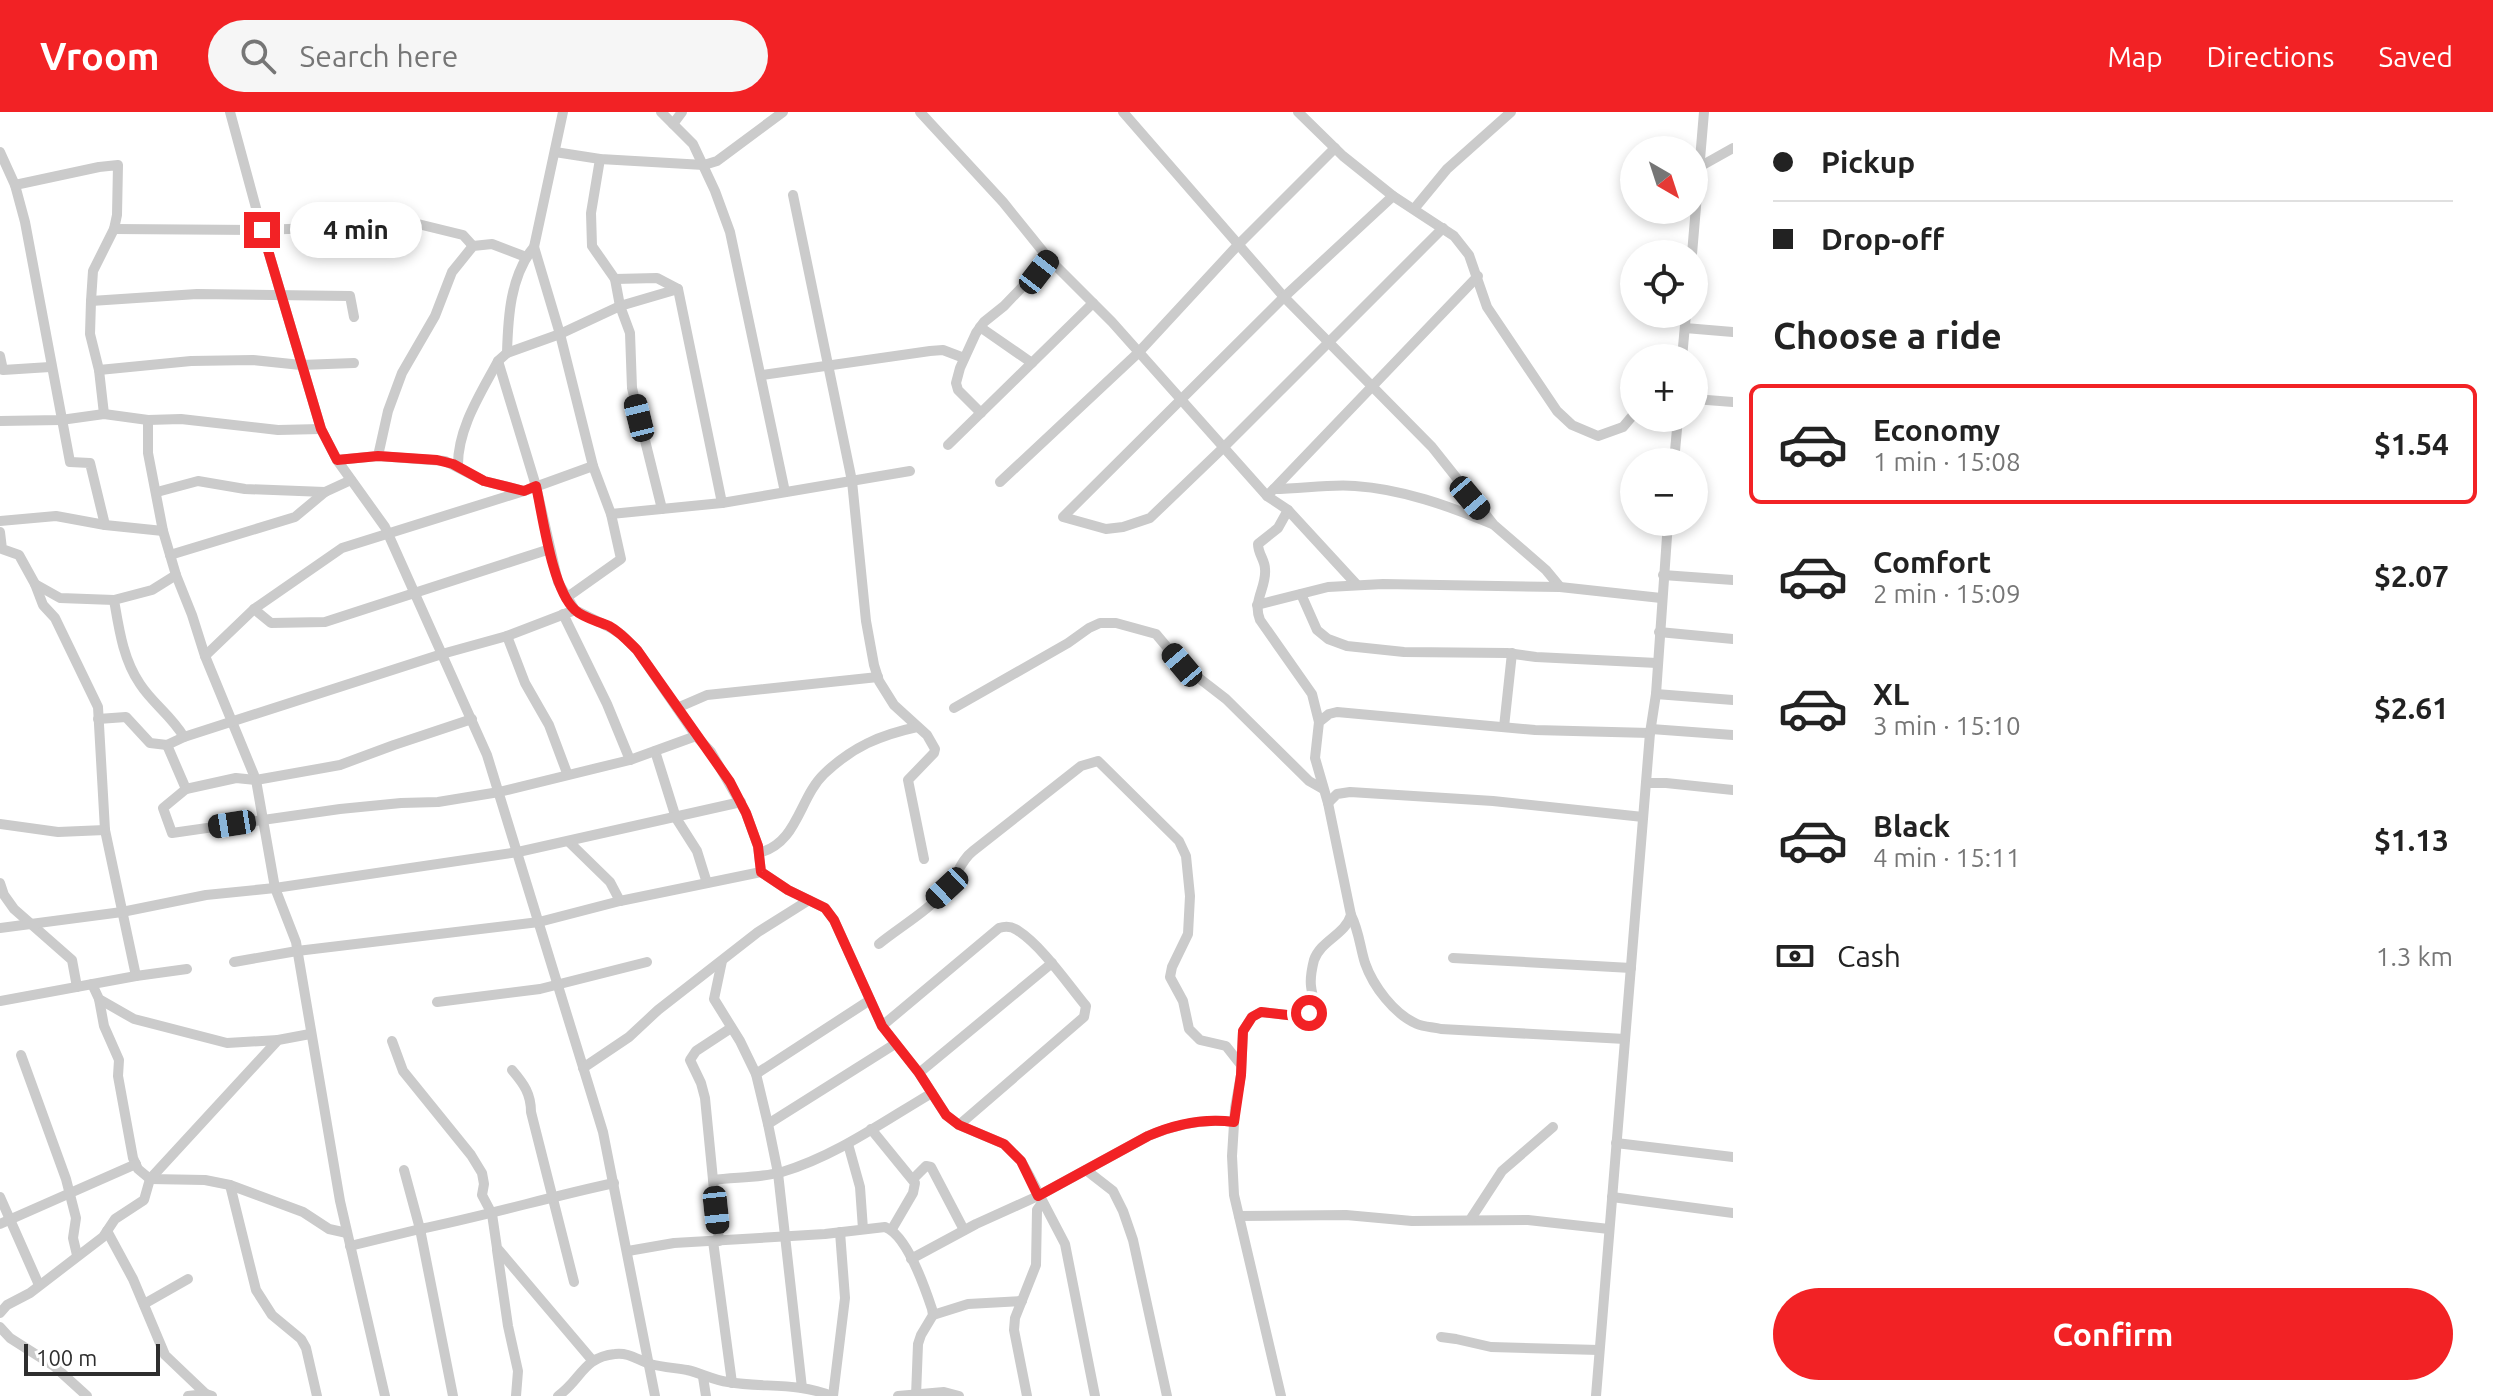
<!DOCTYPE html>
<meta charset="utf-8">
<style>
:root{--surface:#fff;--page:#f6f6f6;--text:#222;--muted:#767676;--line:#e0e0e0;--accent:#f22225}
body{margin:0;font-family:Ubuntu,sans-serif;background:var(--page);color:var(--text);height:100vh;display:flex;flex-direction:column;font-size:30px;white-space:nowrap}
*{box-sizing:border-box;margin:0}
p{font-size:26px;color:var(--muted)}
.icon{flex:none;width:44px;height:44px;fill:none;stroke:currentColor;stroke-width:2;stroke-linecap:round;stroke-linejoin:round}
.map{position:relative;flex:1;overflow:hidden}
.side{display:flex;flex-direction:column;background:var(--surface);width:760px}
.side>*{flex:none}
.banner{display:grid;align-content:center;height:176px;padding:0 40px;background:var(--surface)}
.needle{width:52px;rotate:141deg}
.buttons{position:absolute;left:1620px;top:24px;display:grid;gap:16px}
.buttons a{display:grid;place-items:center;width:88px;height:88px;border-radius:50%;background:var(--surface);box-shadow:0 4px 12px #0003;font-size:40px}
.scale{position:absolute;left:24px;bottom:20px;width:136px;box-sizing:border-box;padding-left:8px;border:4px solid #2e2e2e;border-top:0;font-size:22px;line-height:28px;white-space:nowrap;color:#2e2e2e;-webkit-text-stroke:6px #fff;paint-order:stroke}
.end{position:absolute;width:36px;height:36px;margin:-18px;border:10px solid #f22225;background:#fff;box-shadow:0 0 0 4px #fff}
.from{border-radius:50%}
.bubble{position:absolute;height:56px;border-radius:28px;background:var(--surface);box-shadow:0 4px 12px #0003;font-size:26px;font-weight:700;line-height:56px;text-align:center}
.car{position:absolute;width:24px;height:48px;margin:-24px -12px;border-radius:10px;box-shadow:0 0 6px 2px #0007;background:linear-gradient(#222 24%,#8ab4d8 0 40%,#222 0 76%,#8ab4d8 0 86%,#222 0)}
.banner b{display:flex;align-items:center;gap:28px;height:76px;font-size:30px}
.banner b+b{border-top:2px solid var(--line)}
.banner i{width:20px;height:20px;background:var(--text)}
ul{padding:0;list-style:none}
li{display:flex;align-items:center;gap:24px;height:120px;margin:0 16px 12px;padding:0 24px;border:4px solid transparent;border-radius:12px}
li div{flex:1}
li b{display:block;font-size:30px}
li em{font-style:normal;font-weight:700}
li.on{border-color:var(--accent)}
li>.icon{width:72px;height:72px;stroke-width:1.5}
h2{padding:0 40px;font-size:36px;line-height:96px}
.pay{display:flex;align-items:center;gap:20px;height:88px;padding:0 40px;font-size:30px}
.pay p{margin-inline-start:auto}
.cta{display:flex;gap:16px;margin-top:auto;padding:16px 40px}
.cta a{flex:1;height:92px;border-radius:48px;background:var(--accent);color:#fff;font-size:32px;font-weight:700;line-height:92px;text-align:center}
header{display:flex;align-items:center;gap:48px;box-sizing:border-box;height:112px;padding:0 40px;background:var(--accent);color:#fff}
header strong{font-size:38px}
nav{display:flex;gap:44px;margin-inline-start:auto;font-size:28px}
.search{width:560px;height:72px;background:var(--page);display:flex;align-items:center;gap:20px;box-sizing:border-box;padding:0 28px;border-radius:44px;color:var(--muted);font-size:30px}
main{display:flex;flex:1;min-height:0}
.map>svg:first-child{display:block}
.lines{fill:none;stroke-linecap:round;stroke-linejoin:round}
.minor{stroke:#cbcbcb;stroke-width:10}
.route{stroke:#f22225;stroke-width:10}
</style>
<header>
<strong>Vroom</strong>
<div class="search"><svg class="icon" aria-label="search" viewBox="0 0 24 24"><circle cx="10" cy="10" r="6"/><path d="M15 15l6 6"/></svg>Search here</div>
<nav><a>Map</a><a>Directions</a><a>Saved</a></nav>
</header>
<main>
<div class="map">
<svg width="1733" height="1284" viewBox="0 0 1733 1284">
<rect width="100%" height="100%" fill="#fff"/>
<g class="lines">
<g class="minor">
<path d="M230,0L262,118L321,317L337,348L385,415L487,643L603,1020L655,1284"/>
<path d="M661,0L693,32L715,79L730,120L785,380"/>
<path d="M920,0L1003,90L1049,147L1112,210L1267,384"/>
<path d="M1123,0L1284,185L1432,335L1494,413L1546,458L1560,475"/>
<path d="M1298,0L1343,44L1393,84L1454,124L1469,143L1487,195L1557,299L1572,313L1598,324L1623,315L1634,302"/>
<path d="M673,12L682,0"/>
<path d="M0,40L15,73L25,110L70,350L90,351L105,413"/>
<path d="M555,40L600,47L704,53L717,49L783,0"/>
<path d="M600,47L591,101L592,134L615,167L620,194L630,221L632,276L662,397"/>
<path d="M1701,54L1733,36"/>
<path d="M15,73L99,55L118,53L117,103L114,117L93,159L91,189L90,222L99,258L104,302"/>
<path d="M793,83L852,369L866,509L874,553L879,569L894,593L927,623L935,637L934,641L908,668L924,747"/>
<path d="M1393,84L1284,185L1063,405L1106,417L1123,415L1150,406L1224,335L1443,116"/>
<path d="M1414,97L1447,57L1511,0"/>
<path d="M114,117L262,118L418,112L463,123L473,134"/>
<path d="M534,135L560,222L593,354L611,402L621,447L566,486"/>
<path d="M1692,142L1704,0"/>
<path d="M615,167L657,166L678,177L722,391"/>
<path d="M91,189L197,182L350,184L354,205"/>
<path d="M980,215L1032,251"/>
<path d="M1685,216L1733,220"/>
<path d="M507,241L560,222L620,194L678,177"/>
<path d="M0,244L3,258L50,255"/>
<path d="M1682,246L1686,202"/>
<path d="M498,249L536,374L558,470L575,498L611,516L622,523L637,538L696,624L711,640L746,701L758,734L761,760"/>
<path d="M99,258L191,249L253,248L301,253L354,251"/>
<path d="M762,263L930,239L943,238L964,246"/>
<path d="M1694,287L1733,290"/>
<path d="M981,301L958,278L956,271L960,256L976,221L984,210L1004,194L1049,147"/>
<path d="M148,308V341L163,419L176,463L192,503L205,544L256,668L275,776L296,830L340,1089L385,1284"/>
<path d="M0,309L61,308L104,302L148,308L181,307L278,318L321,317"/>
<path d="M948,333L1093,191"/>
<path d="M378,344L388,299L402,261L435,204L452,160L473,134L492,132L526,145"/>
<path d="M337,348L378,344L445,349L484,369L524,379"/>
<path d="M1674,350L1678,306"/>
<path d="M458,355C457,317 481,281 498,249L507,241C508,206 510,164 534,135L563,0"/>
<path d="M1000,370L1138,241L1237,134L1335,36"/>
<path d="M1274,377C1301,377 1328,372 1355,374C1402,377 1449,394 1492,412"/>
<path d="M157,380L198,369L245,377L325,380"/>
<path d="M1288,398L1278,416L1258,432C1258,442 1265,448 1265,457C1267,475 1252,489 1260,508L1312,582L1319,610"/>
<path d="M611,402L722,391L910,359"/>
<path d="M0,409L56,404L105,413L163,419"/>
<path d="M0,420L2,437L19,443L35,472L60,486L114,488"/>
<path d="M170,443L295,405L325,380L351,368"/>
<path d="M176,463L152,478L114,488C119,517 123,547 140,572C153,592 171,603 184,625"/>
<path d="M1663,463L1733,468"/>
<path d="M35,472L43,493L55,506L98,595L105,718L136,864"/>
<path d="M1357,473L1288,398L1267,384L1478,164"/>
<path d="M1301,482L1317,518L1328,527L1347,534L1404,540L1507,541L1536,545L1657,551"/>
<path d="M1257,493L1328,475L1383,472L1560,475L1661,486"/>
<path d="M254,497L271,511L325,510L550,437"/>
<path d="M563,502L607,592L630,648"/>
<path d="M1659,520L1733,527"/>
<path d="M507,524L525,571L549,613L567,661"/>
<path d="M205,544L254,497L342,436L524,379L593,354"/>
<path d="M1656,582L1733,588"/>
<path d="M677,596L707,583L878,565"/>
<path d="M954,596L1068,531L1089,516L1100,511H1116L1156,522L1182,553L1226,587L1309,669L1323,677"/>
<path d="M98,607L126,605L150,631L167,633"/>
<path d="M472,607L394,633L340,653L256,668L236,666L186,677L167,633L184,625L442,542L507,524L575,498"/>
<path d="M1504,615L1512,541"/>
<path d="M1651,617L1733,623"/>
<path d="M655,639L676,706L697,739L707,771"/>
<path d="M1646,671H1666L1733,678"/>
<path d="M186,677L163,696L172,721L340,697L401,691L438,690L499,680L630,648L696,624"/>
<path d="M1328,691L1337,682L1350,680L1493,689L1643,705"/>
<path d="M0,712L58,720L105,718"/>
<path d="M569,730L610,770L620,789"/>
<path d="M759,741C798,731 799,686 824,662C852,635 880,623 917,615"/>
<path d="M0,771L4,783L14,797L72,848L77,875"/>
<path d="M1351,803C1359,819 1360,835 1365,851C1373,874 1394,902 1417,912C1424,915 1433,915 1441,917L1625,927"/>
<path d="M0,816L122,800L206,783L275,776L518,740L741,690"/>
<path d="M879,832C901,814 930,798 948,775C958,763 960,749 973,739L1081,654L1098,649L1179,729L1186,744L1190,784L1188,822L1172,855L1170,865L1183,889L1189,917L1200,928L1226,934L1241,953"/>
<path d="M1453,846L1631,856"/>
<path d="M722,849L714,887L740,929L756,962L768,1012L778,1061L802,1276"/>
<path d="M234,850L297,839L539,810L620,789L761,760L788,778L825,796L834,808L882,914L919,961L946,1003L959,1013L1004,1032L1021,1049L1030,1065L1065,1132L1095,1284"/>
<path d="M92,872L99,887L134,907L227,931L278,928"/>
<path d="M99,887L104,914L119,948L118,964L133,1046L138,1057L150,1067L205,1068L230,1073L303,1100L329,1117L347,1121"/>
<path d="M0,889L136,864L187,857"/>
<path d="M437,890L540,877L647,850"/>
<path d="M882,914L999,816C1005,814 1011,814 1017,818C1042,834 1067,871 1086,894L1084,905L959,1013"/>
<path d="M392,929L403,959L471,1043L482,1061L484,1072L482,1083L492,1102L497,1136L592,1248"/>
<path d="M21,943L66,1067L76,1106L73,1126L77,1143"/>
<path d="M583,956L629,925L658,898L758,820L809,788"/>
<path d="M512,958C524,972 531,982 531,1000L574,1170"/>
<path d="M919,961L1052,851"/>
<path d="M756,962L870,888"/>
<path d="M768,1012L895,932"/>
<path d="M871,1017L915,1071L913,1081L892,1117"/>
<path d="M1616,1031L1733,1045"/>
<path d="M848,1032L860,1075L863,1117"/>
<path d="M404,1058L420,1117C485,1104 549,1085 614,1071"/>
<path d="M1086,1058L1113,1079L1123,1099L1133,1128L1167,1284"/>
<path d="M913,1067L926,1054L931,1055L964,1118"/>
<path d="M713,1068C735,1065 760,1066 782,1060C836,1044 884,1009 932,981"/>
<path d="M230,1073L256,1178L272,1203L301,1227L306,1236L317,1284"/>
<path d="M0,1085L39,1173"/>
<path d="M1612,1085L1733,1101"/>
<path d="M1239,1104L1346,1103L1412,1109L1528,1108L1609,1117"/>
<path d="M1470,1108L1502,1059L1553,1015"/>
<path d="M0,1112L136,1052"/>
<path d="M107,1119L133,1167L165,1243L206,1282"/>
<path d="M713,1129L732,1271"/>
<path d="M719,1129L705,986L701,971L690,948L696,939L731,916"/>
<path d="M350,1134L420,1117L453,1284"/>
<path d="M497,1138L508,1214L518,1259L516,1284"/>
<path d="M628,1139L674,1131L825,1122L885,1115C907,1123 925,1176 932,1197L933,1203L921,1223L918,1232L916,1284"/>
<path d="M911,1147L976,1112L1038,1084L1148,1024C1175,1013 1205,1006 1234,1010"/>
<path d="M144,1192L188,1167"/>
<path d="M0,1201L7,1193L30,1181L103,1125L115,1107L144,1088L150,1067L278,928L310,922"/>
<path d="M933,1203L968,1192L1022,1189"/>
<path d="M0,1215L10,1226L54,1254L87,1284"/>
<path d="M1441,1225L1456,1227L1491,1235L1599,1238"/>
<path d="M703,1265L706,1284"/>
<path d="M188,1284L206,1282L212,1284"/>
<path d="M558,1284C581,1268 583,1245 615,1242C628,1240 638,1248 650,1252C662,1255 675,1256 687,1258C701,1261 713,1268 728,1270C762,1276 799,1270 831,1284"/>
<path d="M833,1284L845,1186L840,1120"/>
<path d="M898,1284L944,1280L959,1284"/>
<path d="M1027,1284L1014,1218L1015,1206L1036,1153L1037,1098L1042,1091"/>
<path d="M1281,1284L1234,1083L1232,1044L1235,996L1241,963L1243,919L1252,905L1261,900L1296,904L1312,899C1316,890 1312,884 1311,874C1310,866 1312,856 1314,848C1321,828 1345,823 1351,803L1328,691L1315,646L1319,610L1329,602L1337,600L1535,618L1650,621"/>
<path d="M1596,1284L1650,621L1656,582L1668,410"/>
</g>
</g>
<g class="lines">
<path class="route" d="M262,118L321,317L337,348L378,344L437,348L453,352L484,369L524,379L536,374C543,405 552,477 575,498C583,506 598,509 609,514C620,520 628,529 637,538L730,670L746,701L758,734L761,760L788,778L825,796L834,808L882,914L919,961L946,1003L959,1013L1004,1032L1021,1049L1038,1084L1148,1024C1175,1012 1205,1006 1234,1010L1241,963L1243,919L1252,905L1261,900L1296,904L1309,901"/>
</g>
</svg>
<div class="buttons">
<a><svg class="needle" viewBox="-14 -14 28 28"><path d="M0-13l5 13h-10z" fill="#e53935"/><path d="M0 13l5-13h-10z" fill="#767676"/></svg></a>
<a><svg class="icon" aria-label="locate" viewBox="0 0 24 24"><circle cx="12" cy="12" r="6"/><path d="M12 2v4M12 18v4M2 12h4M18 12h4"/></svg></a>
<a>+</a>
<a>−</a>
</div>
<div class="scale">100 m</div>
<i class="end from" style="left:1309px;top:901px"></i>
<i class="end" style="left:262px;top:118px"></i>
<div class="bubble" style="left:290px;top:90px;width:132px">4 min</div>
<i class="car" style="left:1039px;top:160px;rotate:38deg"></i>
<i class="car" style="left:639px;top:306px;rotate:346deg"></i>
<i class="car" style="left:1470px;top:386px;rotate:140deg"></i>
<i class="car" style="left:1182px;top:553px;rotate:320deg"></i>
<i class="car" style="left:232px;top:712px;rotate:261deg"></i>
<i class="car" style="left:947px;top:776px;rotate:227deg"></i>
<i class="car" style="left:716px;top:1098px;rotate:174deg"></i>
</div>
<section class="side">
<div class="banner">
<b><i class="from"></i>Pickup</b>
<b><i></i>Drop-off</b>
</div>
<h2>Choose a ride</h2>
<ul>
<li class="on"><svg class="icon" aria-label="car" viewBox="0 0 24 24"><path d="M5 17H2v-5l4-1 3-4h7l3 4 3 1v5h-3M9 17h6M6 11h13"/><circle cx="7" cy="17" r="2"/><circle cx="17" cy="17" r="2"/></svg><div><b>Economy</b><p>1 min · 15:08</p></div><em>$1.54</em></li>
<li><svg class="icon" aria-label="car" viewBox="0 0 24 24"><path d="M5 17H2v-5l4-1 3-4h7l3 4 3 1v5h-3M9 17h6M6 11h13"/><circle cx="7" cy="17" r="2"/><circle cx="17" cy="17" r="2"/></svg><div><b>Comfort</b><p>2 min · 15:09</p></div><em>$2.07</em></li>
<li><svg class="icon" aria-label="car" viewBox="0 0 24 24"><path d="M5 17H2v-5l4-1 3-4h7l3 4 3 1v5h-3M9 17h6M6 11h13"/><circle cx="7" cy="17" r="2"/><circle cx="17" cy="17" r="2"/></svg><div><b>XL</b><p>3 min · 15:10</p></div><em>$2.61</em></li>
<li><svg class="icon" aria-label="car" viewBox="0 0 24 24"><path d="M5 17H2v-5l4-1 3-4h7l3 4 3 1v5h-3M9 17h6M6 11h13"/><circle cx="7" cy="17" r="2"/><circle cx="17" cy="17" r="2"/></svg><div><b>Black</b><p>4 min · 15:11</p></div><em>$1.13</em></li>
</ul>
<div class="pay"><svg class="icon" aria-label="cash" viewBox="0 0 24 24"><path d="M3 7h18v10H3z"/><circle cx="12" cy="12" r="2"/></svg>Cash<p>1.3 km</p></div>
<div class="cta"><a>Confirm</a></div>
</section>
</main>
